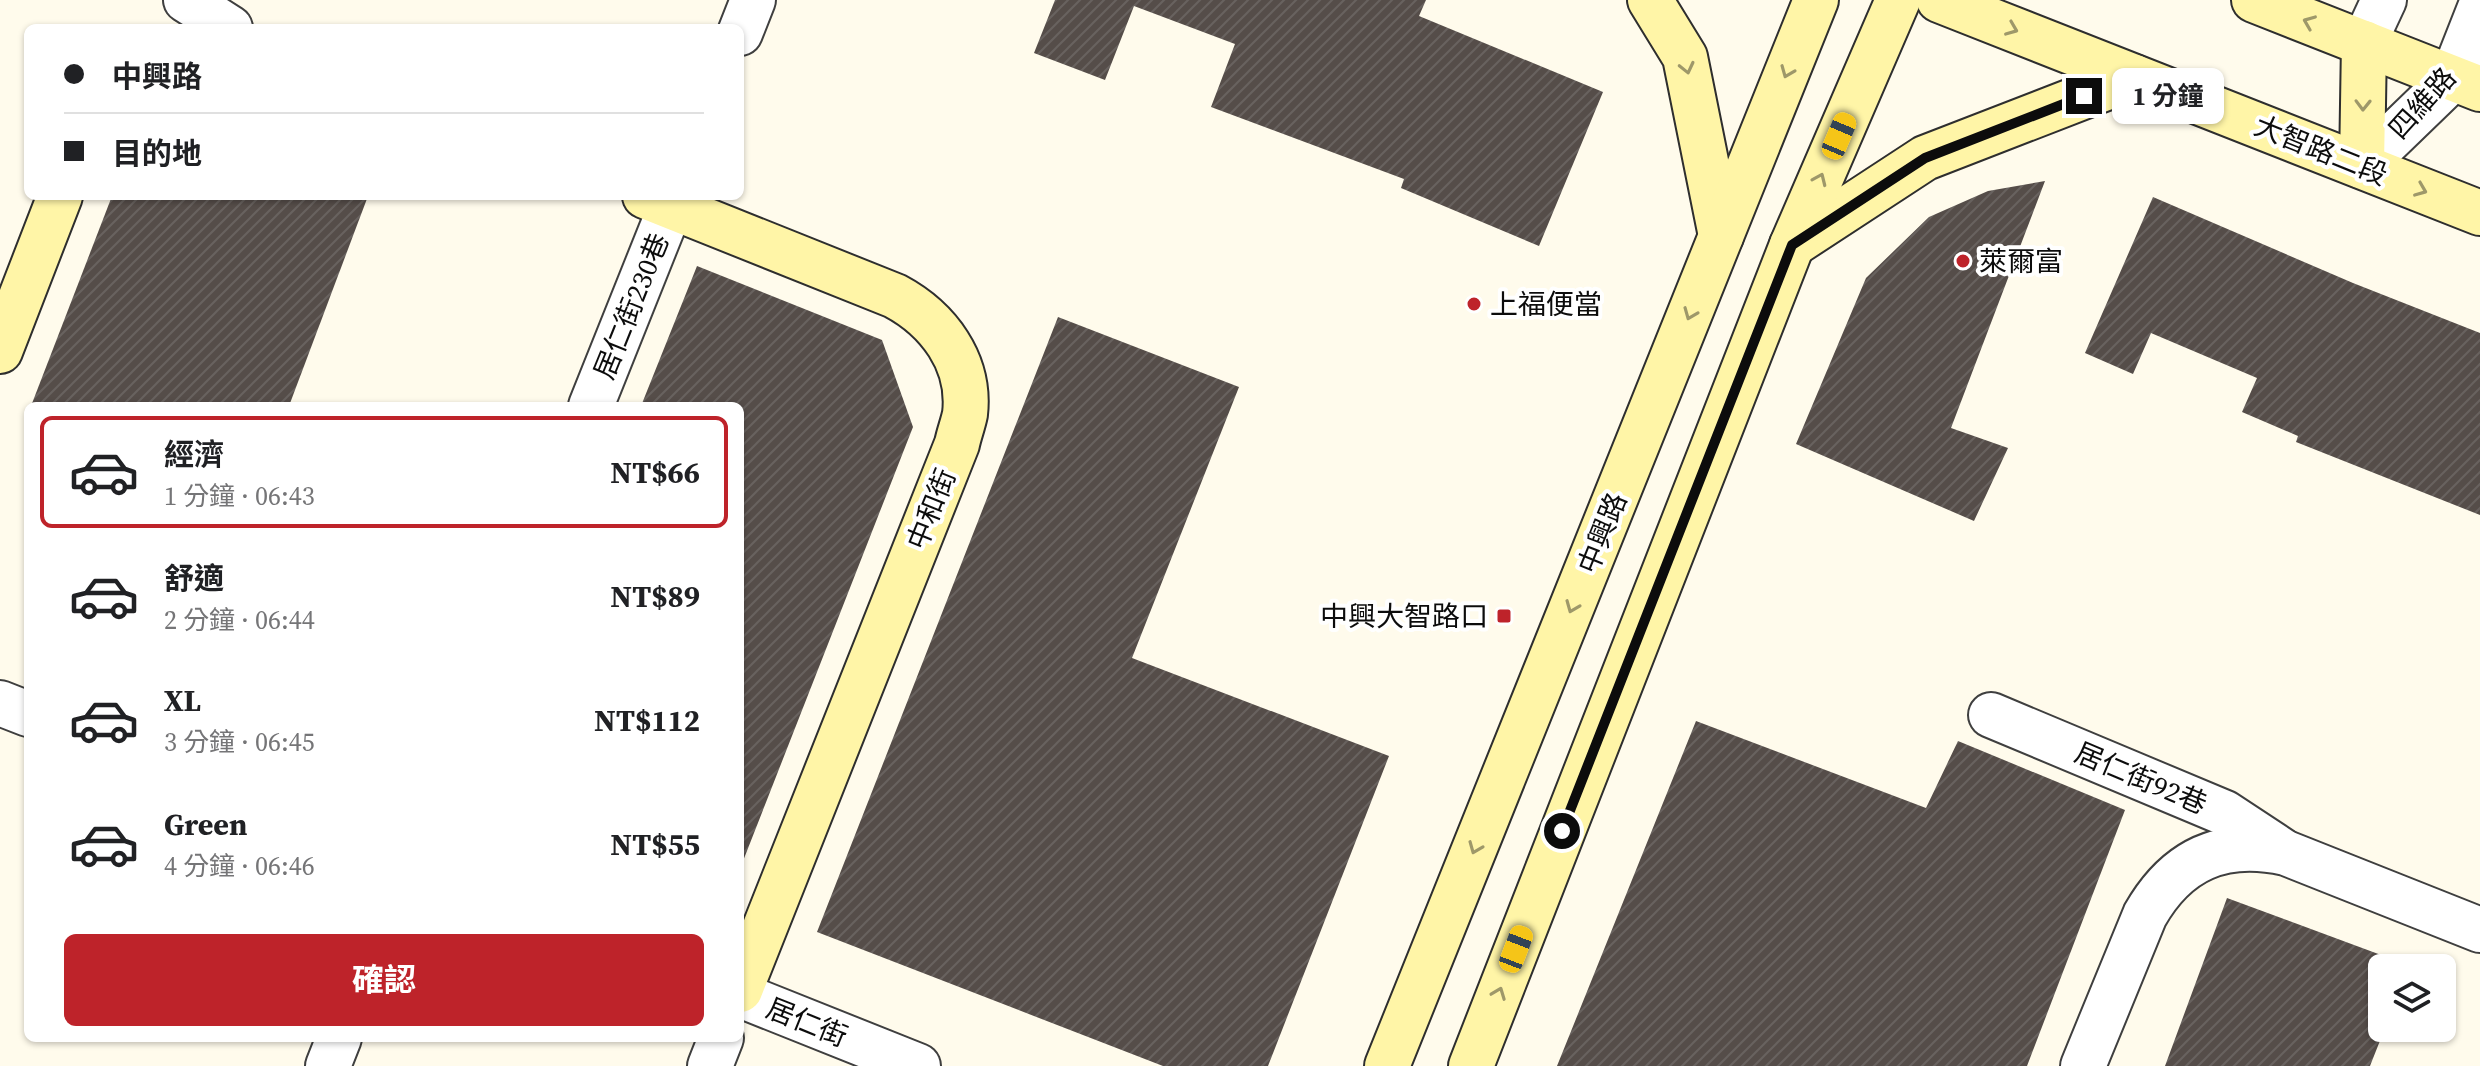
<!DOCTYPE html>
<html lang="zh-TW">
<meta charset="utf-8">
<style>
:root{--surface:#fff;--page:#f6f6f6;--text:#202124;--muted:#757577;--line:#e0e0e0;--accent:#be232a}
body{margin:0;font-family:"Source Serif 4","Noto Sans TC",serif;background:var(--page);color:var(--text);height:100vh;display:flex;flex-direction:column;font-size:30px;white-space:nowrap}
*{box-sizing:border-box;margin:0}
p{font-size:26px;color:var(--muted)}
.icon{flex:none;width:44px;height:44px;fill:none;stroke:currentColor;stroke-width:2;stroke-linecap:round;stroke-linejoin:round}
.map{position:relative;flex:1;overflow:hidden}
.panel{position:absolute;left:24px;top:402px;width:720px;height:640px;display:flex;flex-direction:column;background:var(--surface);border-radius:12px;box-shadow:0 2px 6px #0004}
.panel>*{flex:none}
.guide{position:absolute;left:24px;top:24px;width:720px;height:176px;border-radius:12px;box-shadow:0 2px 6px #0004;display:grid;align-content:center;height:176px;padding:0 40px;background:var(--surface)}
.fabs{position:absolute;left:2368px;top:954px;display:grid;gap:16px}
.fabs a{display:grid;place-items:center;width:88px;height:88px;border-radius:12px;background:var(--surface);box-shadow:0 2px 6px #0004;font-size:40px}
.end{position:absolute;width:36px;height:36px;margin:-18px;border:10px solid #0c0c0c;background:#fff;box-shadow:0 0 0 4px #fff}
.from{border-radius:50%}
.bubble{position:absolute;height:56px;border-radius:12px;background:var(--surface);box-shadow:0 2px 6px #0004;font-size:26px;font-weight:700;line-height:56px;text-align:center}
.car{position:absolute;width:24px;height:48px;margin:-24px -12px;border-radius:10px;box-shadow:0 0 6px 2px #0007;background:linear-gradient(#f5c518 24%,#345 0 40%,#f5c518 0 76%,#345 0 86%,#f5c518 0)}
.guide b{display:flex;align-items:center;gap:28px;height:76px;font-size:30px}
.guide b+b{border-top:2px solid var(--line)}
.guide i{width:20px;height:20px;background:var(--text)}
ul{padding:14px 0 0;list-style:none}
li{display:flex;align-items:center;gap:24px;height:112px;margin:0 16px 12px;padding:0 24px;border:4px solid transparent;border-radius:12px}
li div{flex:1}
li b{display:block;font-size:30px}
li em{font-style:normal;font-weight:700}
li.on{border-color:var(--accent)}
li>.icon{width:72px;height:72px;stroke-width:1.5}
.primary-button{display:flex;gap:16px;margin-top:auto;padding:16px 40px}
.primary-button a{flex:1;height:92px;border-radius:12px;background:var(--accent);color:#fff;font-size:32px;font-weight:700;line-height:92px;text-align:center}
.map>svg:first-child{display:block}
.building{fill:url(#building-hatch)}
.lines{fill:none;stroke-linecap:round;stroke-linejoin:round}
.street-casing{stroke:#3f3f3f;stroke-width:48}
.secondary-casing{stroke:#2e2e2e;stroke-width:48}
.street{stroke:#fff;stroke-width:44}
.secondary{stroke:#fff5a7;stroke-width:44}
.oneway{stroke:#9e9869}
.route{stroke:#0c0c0c;stroke-width:10}
.poi-dot{fill:#be232a;stroke:#fff;stroke-width:3}
.labels{text-anchor:middle;stroke-width:8;stroke-linejoin:round;paint-order:stroke}
.street-label{font-size:28px;fill:#0c0c0c;stroke:#fff}
.poi-label{font-size:28px;fill:#0c0c0c;stroke:#fff;text-anchor:start}
</style>
<div class="map">
<svg width="2480" height="1066" viewBox="0 0 2480 1066">
<defs>
<pattern id="building-hatch" width="6" height="6" patternUnits="userSpaceOnUse" patternTransform="scale(2)"><rect width="6" height="6" fill="#554d49"/><path d="M-1 1l2-2M0 6l6-6M5 7l2-2" fill="none" stroke="#68625f"/></pattern>
</defs>
<rect width="100%" height="100%" fill="#fffbec"/>
<g class="building">
<path d="M1055,0H1426L1419,16L1603,92L1539,246L1401,188L1404,179L1211,107L1235,44L1134,6L1105,80L1034,53Z"/>
<path d="M2045,181L1951,428L2008,448L1974,521L1796,444L1866,278L1929,217L1988,191Z"/>
<path d="M112,196H368L289,406H31Z"/>
<path d="M2153,197L2353,283L2480,333V515L2296,442L2298,436L2242,412L2257,378L2151,333L2133,374L2085,353Z"/>
<path d="M697,266L882,340L913,427L743,861H740V406H641Z"/>
<path d="M1058,317L1239,387L1132,658L1389,756L1268,1066H1163L817,932Z"/>
<path d="M1696,721L1926,808L1958,741L2125,810L2027,1066H1557Z"/>
<path d="M2227,898L2408,965L2407,968H2382V1028H2385L2370,1066H2165Z"/>
</g>
<g class="lines">
<g class="street-casing">
<g id="street">
<path d="M186,0L230,28"/>
<path d="M740,33L753,0"/>
<path d="M2364,43L2384,0"/>
<path d="M2362,166L2452,79L2480,8"/>
<path d="M591,406L675,196"/>
<path d="M0,703L28,714"/>
<path d="M1991,715L2225,813L2281,850"/>
<path d="M740,995L918,1066"/>
<path d="M328,1066L339,1038"/>
<path d="M710,1066L721,1038"/>
<path d="M2083,1066L2145,915C2177,859 2223,839 2286,853L2480,930"/>
</g>
</g>
<g class="secondary-casing">
<g id="secondary">
<path d="M1650,0L1685,57L1721,236"/>
<path d="M1939,0L2480,213"/>
<path d="M2254,0L2480,89"/>
<path d="M2362,166L2364,43"/>
<path d="M645,196L895,296C938,319 971,362 965,414C963,424 959,434 957,444L740,990"/>
<path d="M1792,245L1925,158L2134,77"/>
<path d="M0,351L60,196"/>
<path d="M1387,1066L1816,0"/>
<path d="M1471,1066L1792,245L1898,0"/>
</g>
</g>
<use href="#street" class="street"/>
<use href="#secondary" class="secondary"/>
</g>
<defs><path id="oneway-chevron" d="M-2-3.5L2.5 0L-2 3.5" fill="none" stroke-width="1.6" stroke-linecap="round" stroke-linejoin="round" transform="scale(2)"/></defs>
<g class="oneway">
<use href="#oneway-chevron" transform="translate(2309 22) rotate(-158)"/>
<use href="#oneway-chevron" transform="translate(2012 29) rotate(22)"/>
<use href="#oneway-chevron" transform="translate(1687 68) rotate(77)"/>
<use href="#oneway-chevron" transform="translate(1787 72) rotate(112)"/>
<use href="#oneway-chevron" transform="translate(2363 105) rotate(91)"/>
<use href="#oneway-chevron" transform="translate(1820 179) rotate(-66)"/>
<use href="#oneway-chevron" transform="translate(2421 190) rotate(22)"/>
<use href="#oneway-chevron" transform="translate(1690 314) rotate(112)"/>
<use href="#oneway-chevron" transform="translate(1572 607) rotate(112)"/>
<use href="#oneway-chevron" transform="translate(1475 848) rotate(112)"/>
<use href="#oneway-chevron" transform="translate(1499 993) rotate(-69)"/>
</g>
<g class="lines">
<path class="route" d="M1562,831L1792,245L1925,158L2084,96"/>
</g>
<g class="poi-dot">
<circle cx="1963" cy="261" r="8"/>
<circle cx="1474" cy="304" r="8"/>
<rect x="1496" y="608" width="16" height="16" rx="4"/>
</g>
<g class="labels">
<g class="street-label">
<text transform="translate(2422 103) rotate(-48)" y="10">四維路</text>
<text transform="translate(2321 150) rotate(22)" y="10">大智路二段</text>
<text transform="translate(631 306) rotate(-68)" y="10">居仁街230巷</text>
<text transform="translate(931 509) rotate(-68)" y="10">中和街</text>
<text transform="translate(1602 533) rotate(-68)" y="10">中興路</text>
<text transform="translate(2141 778) rotate(23)" y="10">居仁街92巷</text>
<text transform="translate(807 1022) rotate(22)" y="10">居仁街</text>
</g>
<g class="poi-label">
<text x="1979" y="271">萊爾富</text>
<text x="1490" y="314">上福便當</text>
<text x="1488" y="626" text-anchor="end">中興大智路口</text>
</g>
</g>
</svg>
<div class="fabs">
<a><svg class="icon" aria-label="layers" viewBox="0 0 24 24"><path d="M12 4l9 5-9 5-9-5zM3 14l9 5 9-5"/></svg></a>
</div>
<i class="end from" style="left:1562px;top:831px"></i>
<i class="end" style="left:2084px;top:96px"></i>
<div class="bubble" style="left:2112px;top:68px;width:112px">1 分鐘</div>
<i class="car" style="left:1839px;top:136px;rotate:23deg"></i>
<i class="car" style="left:1516px;top:949px;rotate:21deg"></i>
<div class="guide">
<b><i class="from"></i>中興路</b>
<b><i></i>目的地</b>
</div>
<section class="panel">
<ul>
<li class="on"><svg class="icon" aria-label="car" viewBox="0 0 24 24"><path d="M5 17H2v-5l4-1 3-4h7l3 4 3 1v5h-3M9 17h6M6 11h13"/><circle cx="7" cy="17" r="2"/><circle cx="17" cy="17" r="2"/></svg><div><b>經濟</b><p>1 分鐘 · 06:43</p></div><em>NT$66</em></li>
<li><svg class="icon" aria-label="car" viewBox="0 0 24 24"><path d="M5 17H2v-5l4-1 3-4h7l3 4 3 1v5h-3M9 17h6M6 11h13"/><circle cx="7" cy="17" r="2"/><circle cx="17" cy="17" r="2"/></svg><div><b>舒適</b><p>2 分鐘 · 06:44</p></div><em>NT$89</em></li>
<li><svg class="icon" aria-label="car" viewBox="0 0 24 24"><path d="M5 17H2v-5l4-1 3-4h7l3 4 3 1v5h-3M9 17h6M6 11h13"/><circle cx="7" cy="17" r="2"/><circle cx="17" cy="17" r="2"/></svg><div><b>XL</b><p>3 分鐘 · 06:45</p></div><em>NT$112</em></li>
<li><svg class="icon" aria-label="car" viewBox="0 0 24 24"><path d="M5 17H2v-5l4-1 3-4h7l3 4 3 1v5h-3M9 17h6M6 11h13"/><circle cx="7" cy="17" r="2"/><circle cx="17" cy="17" r="2"/></svg><div><b>Green</b><p>4 分鐘 · 06:46</p></div><em>NT$55</em></li>
</ul>
<div class="primary-button"><a>確認</a></div>
</section>
</div>
